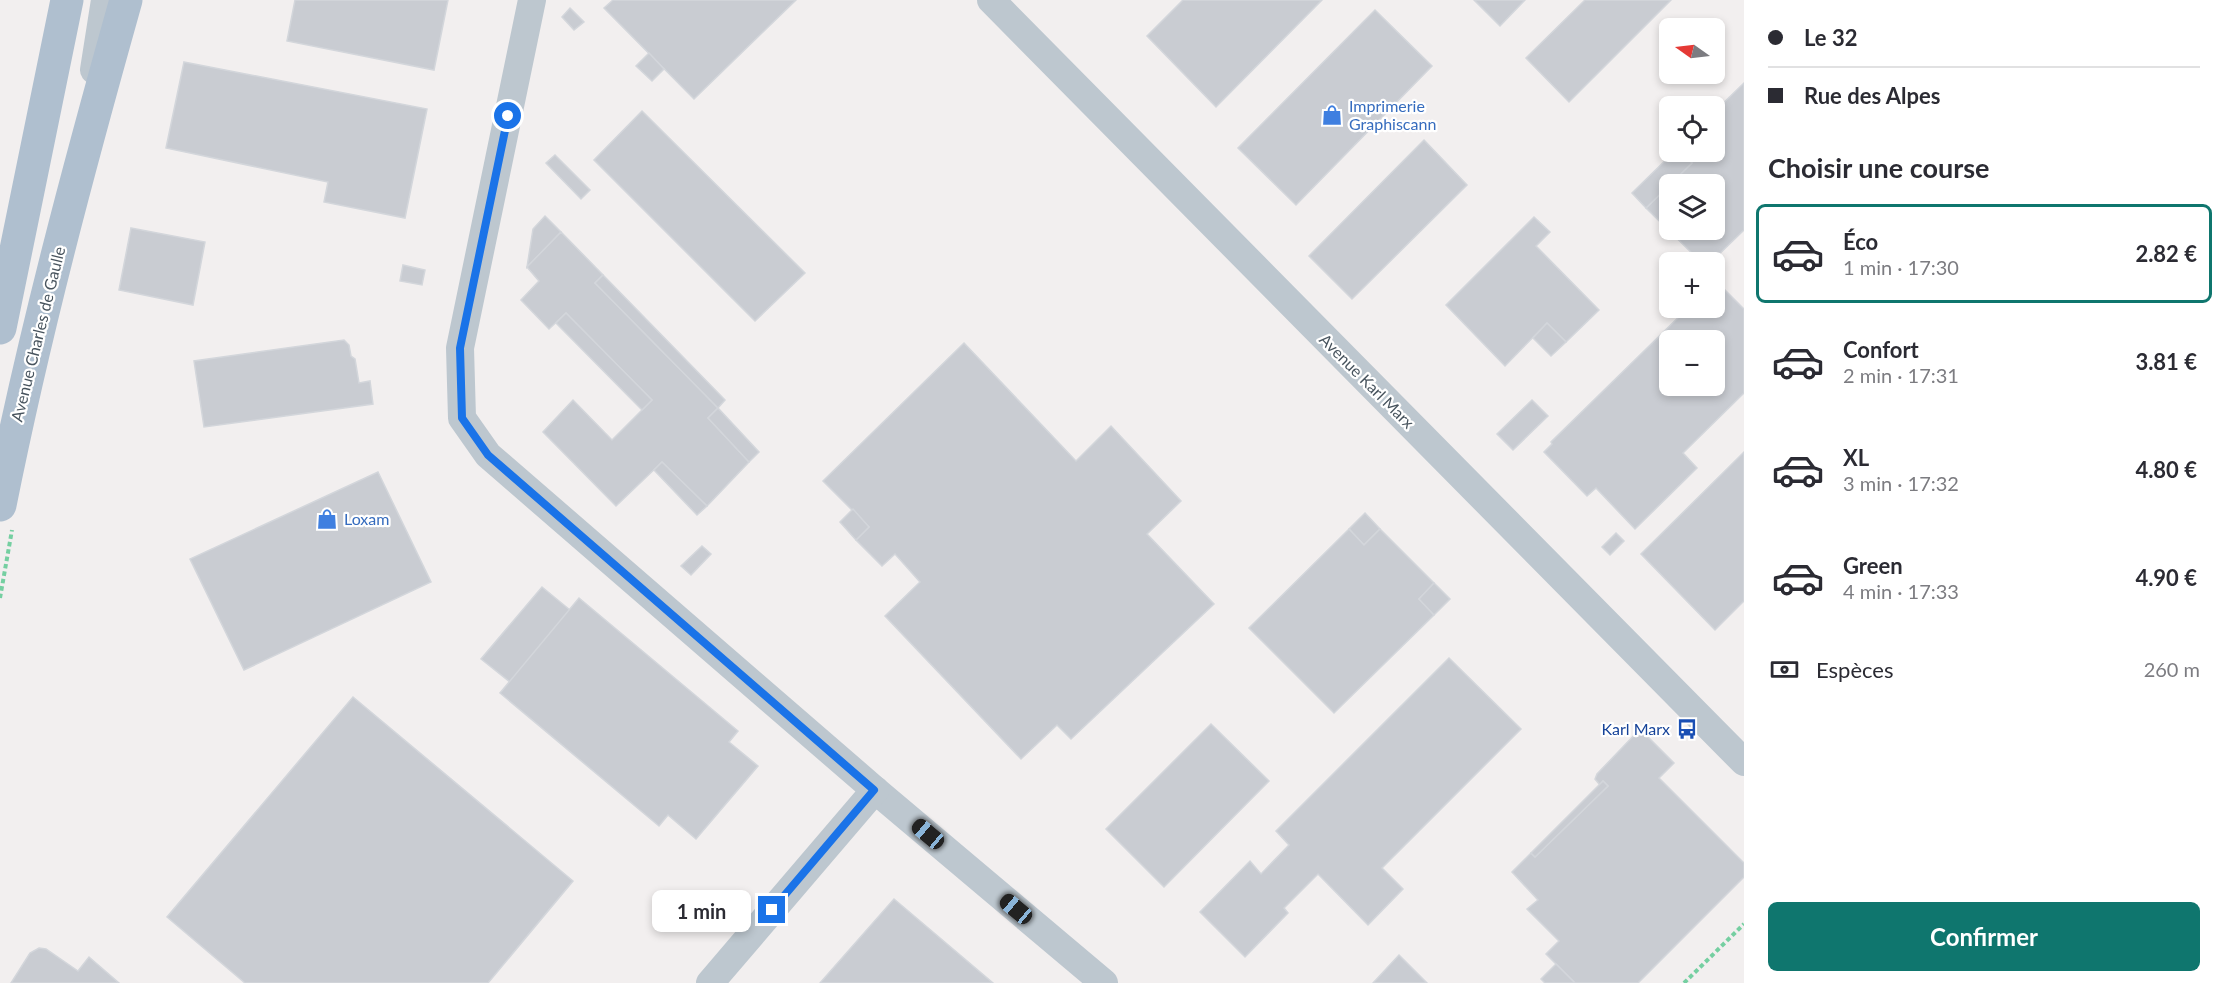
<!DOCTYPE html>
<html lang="fr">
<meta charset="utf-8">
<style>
:root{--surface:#fff;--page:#f2f2f3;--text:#2b2b33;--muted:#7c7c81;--line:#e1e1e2;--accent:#0f766e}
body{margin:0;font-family:Lato,sans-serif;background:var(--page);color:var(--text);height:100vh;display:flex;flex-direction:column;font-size:22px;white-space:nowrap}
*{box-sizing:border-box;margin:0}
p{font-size:20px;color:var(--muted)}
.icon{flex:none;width:33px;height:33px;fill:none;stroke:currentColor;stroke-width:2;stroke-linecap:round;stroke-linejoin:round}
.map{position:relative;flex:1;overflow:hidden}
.details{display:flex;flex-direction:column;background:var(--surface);width:480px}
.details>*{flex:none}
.top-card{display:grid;align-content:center;height:132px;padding:0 24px;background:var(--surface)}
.needle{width:39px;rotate:284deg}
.buttons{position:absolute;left:1659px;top:18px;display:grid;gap:12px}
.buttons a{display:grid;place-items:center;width:66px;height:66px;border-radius:9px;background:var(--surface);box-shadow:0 3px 9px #0003;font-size:30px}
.end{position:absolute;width:27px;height:27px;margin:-14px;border:8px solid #1a73e8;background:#fff;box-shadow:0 0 0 3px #fff}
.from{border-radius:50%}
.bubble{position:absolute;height:42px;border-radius:9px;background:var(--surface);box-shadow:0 3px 9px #0003;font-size:20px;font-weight:700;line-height:42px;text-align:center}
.car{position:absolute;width:18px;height:36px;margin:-18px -9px;border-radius:8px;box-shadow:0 0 4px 2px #0007;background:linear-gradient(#222 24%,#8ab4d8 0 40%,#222 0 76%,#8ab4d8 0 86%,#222 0)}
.top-card b{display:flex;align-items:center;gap:21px;height:57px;font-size:22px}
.top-card b+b{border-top:2px solid var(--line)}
.top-card i{width:15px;height:15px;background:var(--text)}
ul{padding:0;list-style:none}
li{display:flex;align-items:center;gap:18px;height:99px;margin:0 12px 9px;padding:0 12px;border:3px solid transparent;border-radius:9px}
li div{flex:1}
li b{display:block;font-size:22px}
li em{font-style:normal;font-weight:700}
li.on{border-color:var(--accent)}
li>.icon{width:54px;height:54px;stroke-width:1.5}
h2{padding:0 24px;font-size:27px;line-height:72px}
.pay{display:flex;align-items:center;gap:15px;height:66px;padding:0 24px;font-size:22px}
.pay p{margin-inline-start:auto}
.button{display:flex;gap:12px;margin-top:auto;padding:12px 24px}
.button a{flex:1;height:69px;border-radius:9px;background:var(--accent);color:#fff;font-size:24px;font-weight:700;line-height:69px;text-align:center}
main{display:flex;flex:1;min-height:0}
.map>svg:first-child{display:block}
.building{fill:#c9ccd2;stroke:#d3d6db;stroke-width:1.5;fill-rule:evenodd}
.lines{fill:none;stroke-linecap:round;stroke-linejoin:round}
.path{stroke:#75cfa1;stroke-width:4;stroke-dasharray:4.5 3;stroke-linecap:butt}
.minor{stroke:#bdc7cf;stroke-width:28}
.major{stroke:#afbfcf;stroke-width:33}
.route{stroke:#1a73e8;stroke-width:8}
.labels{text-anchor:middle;stroke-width:4.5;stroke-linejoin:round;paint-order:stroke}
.shop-label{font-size:16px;fill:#366cbe;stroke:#fff;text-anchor:start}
.street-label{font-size:16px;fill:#47535d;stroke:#fff}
.transit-label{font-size:16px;fill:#164399;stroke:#fff;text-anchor:end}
</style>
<main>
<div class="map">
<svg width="1744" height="983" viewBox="0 0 1744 983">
<rect width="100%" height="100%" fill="#f2efef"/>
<g class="building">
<path d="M295,0H448L434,70L287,41Z"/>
<path d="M613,0H796L694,99L604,8Z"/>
<path d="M1183,0H1322L1216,107L1147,36Z"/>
<path d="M1474,0H1525L1500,26Z"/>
<path d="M1585,0H1671L1569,102L1526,58Z"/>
<path d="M570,8L584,22L574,30L562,17Z"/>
<path d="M1375,10L1432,66L1296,205L1238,148Z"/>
<path d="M649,53L664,69L652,81L636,66Z"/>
<path d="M184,62L427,109L405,218L324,202L328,182L166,148Z"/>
<path d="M1744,83V230L1711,262H1701L1646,208L1670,185V230H1714V184H1670L1692,163L1680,152H1714V112Z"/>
<path d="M642,111L805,273L755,321L594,160Z"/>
<path d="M1424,140L1467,185L1352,299L1309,256Z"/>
<path d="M1674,152H1680L1692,163L1646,208L1632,193Z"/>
<path d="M555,155L590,190L581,199L546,163Z"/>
<path d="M545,216L561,232L527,267L533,229Z"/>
<path d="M1534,217L1550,232L1536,246L1599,310L1566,342L1547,323L1505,366L1446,305Z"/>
<path d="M131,228L205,242L193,305L119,290Z"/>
<path d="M561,232L603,275L595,283L718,408L708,418L749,462L707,506L662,462L616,506L543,432L573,400L612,440L652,400L566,313L549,329L521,300L539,281L527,267Z"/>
<path d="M403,265L425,270L422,285L400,281Z"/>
<path d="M603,275L725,400L718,408L595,283Z"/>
<path d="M1716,281L1744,309V393L1683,453L1697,468L1635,529L1596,488L1587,496L1544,452L1552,444L1551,442L1688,308H1714ZM1670,340H1714V386H1670Z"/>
<path d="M566,313L652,400L642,410L556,323Z"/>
<path d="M1547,323L1566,342L1551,356L1533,338Z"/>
<path d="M344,340L349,345L351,356L355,359L359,383L370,381L373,404L204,427L194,361Z"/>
<path d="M964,343L1076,461L1111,426L1181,501L1147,534L1214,604L1071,739L1057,725L1021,759L885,616L920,582L895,554L882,566L856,540L869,527L823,481Z"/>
<path d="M1532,400L1548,416L1513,450L1497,434Z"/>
<path d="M718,408L759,452L749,462L708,418Z"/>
<path d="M1744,452V601L1715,630L1641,554Z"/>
<path d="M662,462L707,506L697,515L654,470Z"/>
<path d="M378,472L431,582L244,670L190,559Z"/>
<path d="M853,509L869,527L856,540L840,522Z"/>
<path d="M1365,513L1380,529L1364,545L1349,529Z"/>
<path d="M1349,529L1364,545L1380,529L1434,583L1419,599L1434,615L1334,713L1249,628Z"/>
<path d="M1616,533L1624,541L1610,555L1602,547Z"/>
<path d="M702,546L711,554L691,575L681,566Z"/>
<path d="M1434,583L1450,599L1434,615L1419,599Z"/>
<path d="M542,587L570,610L510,682L481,659Z"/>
<path d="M579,598L738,731L729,742L758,766L696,839L668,815L659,826L500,693Z"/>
<path d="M1449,658L1521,729L1382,868L1403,889L1368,925L1318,874L1284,908L1288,913L1245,957L1200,912L1250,861L1261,874L1289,845L1276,831Z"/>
<path d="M353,697L573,881L488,983H245L167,917Z"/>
<path d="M1211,724L1269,781L1164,887L1106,829Z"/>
<path d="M1640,729L1674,763L1659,778L1744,863V877L1638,983H1575L1546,954L1559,941L1527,909L1538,900L1512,872L1531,853L1535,857L1608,786L1603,781L1600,785L1595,779L1597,774Z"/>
<path d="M1603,781L1608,786L1535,857L1531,853Z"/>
<path d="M894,899L993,983H820Z"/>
<path d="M39,948L46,949L78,971L89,957L119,983H11L30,953Z"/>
<path d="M1399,955L1427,983H1373Z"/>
<path d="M1556,964L1575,983H1545L1541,979Z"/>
</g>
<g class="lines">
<g class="path">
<path d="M0,598L12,530"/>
<path d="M1684,983L1744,924"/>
</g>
<g class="minor">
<path d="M532,0L460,348L462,418L488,455L875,790L1104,983"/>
<path d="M991,0L1744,762"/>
<path d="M94,70L105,0"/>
<path d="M710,983L875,790"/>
</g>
<g class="major">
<path d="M0,328L67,0"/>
<path d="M0,505C34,335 79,167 126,0"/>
</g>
</g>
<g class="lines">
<path class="route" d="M508,116L460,348L462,418L488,455L874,790L772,910"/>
</g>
<defs>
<g id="shop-bare" transform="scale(1.62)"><path d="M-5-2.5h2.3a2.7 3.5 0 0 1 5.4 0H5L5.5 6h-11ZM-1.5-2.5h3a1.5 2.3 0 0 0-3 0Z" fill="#3f7fe0" stroke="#fff" stroke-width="2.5" paint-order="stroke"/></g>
<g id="bus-bare" transform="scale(1.62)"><path d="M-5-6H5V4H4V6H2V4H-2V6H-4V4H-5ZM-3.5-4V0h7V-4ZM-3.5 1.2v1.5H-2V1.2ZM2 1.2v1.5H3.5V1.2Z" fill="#1a4fb4" stroke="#fff" stroke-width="2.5" paint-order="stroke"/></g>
</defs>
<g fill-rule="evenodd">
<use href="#shop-bare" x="1332" y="115"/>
<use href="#shop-bare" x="327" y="519"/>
<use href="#bus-bare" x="1687" y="729"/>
</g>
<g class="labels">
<g class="shop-label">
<text x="1349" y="112">Imprimerie<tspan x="1349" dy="18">Graphiscann</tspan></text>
<text x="344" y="525">Loxam</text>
</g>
<g class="street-label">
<text transform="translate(38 334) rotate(-76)" y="6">Avenue Charles de Gaulle</text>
<text transform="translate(1367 381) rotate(45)" y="6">Avenue Karl Marx</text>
</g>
<g class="transit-label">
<text x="1670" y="735">Karl Marx</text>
</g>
</g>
</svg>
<div class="buttons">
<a><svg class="needle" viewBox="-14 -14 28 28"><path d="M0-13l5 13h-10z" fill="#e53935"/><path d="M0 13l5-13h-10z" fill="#7c7c81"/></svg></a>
<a><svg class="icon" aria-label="locate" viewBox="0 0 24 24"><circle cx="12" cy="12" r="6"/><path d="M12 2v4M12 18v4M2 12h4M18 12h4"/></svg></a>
<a><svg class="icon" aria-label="layers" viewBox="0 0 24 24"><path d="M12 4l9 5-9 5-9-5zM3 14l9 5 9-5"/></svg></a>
<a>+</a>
<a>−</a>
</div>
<i class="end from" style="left:508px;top:116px"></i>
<i class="end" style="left:772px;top:910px"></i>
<div class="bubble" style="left:652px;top:890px;width:99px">1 min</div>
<i class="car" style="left:928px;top:834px;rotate:310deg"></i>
<i class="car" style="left:1016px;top:909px;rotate:310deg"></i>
</div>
<section class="details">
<div class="top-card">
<b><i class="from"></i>Le 32</b>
<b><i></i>Rue des Alpes</b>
</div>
<h2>Choisir une course</h2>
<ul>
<li class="on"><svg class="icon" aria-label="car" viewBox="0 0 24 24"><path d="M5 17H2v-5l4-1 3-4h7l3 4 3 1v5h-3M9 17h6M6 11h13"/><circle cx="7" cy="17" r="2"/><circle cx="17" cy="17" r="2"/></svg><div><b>Éco</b><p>1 min · 17:30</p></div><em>2.82 €</em></li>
<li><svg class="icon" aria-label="car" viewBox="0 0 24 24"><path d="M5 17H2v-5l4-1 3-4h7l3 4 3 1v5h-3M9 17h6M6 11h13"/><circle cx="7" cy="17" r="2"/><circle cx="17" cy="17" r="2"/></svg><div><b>Confort</b><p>2 min · 17:31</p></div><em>3.81 €</em></li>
<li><svg class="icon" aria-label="car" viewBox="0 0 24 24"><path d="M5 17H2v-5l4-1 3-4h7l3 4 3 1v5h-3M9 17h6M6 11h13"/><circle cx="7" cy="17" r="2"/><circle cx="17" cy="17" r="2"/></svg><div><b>XL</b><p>3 min · 17:32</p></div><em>4.80 €</em></li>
<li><svg class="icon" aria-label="car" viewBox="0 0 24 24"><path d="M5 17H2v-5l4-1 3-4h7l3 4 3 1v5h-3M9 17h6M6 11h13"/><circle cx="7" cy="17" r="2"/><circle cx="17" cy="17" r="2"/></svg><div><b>Green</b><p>4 min · 17:33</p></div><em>4.90 €</em></li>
</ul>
<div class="pay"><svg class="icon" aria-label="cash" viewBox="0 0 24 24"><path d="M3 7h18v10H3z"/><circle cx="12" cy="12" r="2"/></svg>Espèces<p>260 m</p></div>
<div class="button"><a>Confirmer</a></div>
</section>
</main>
